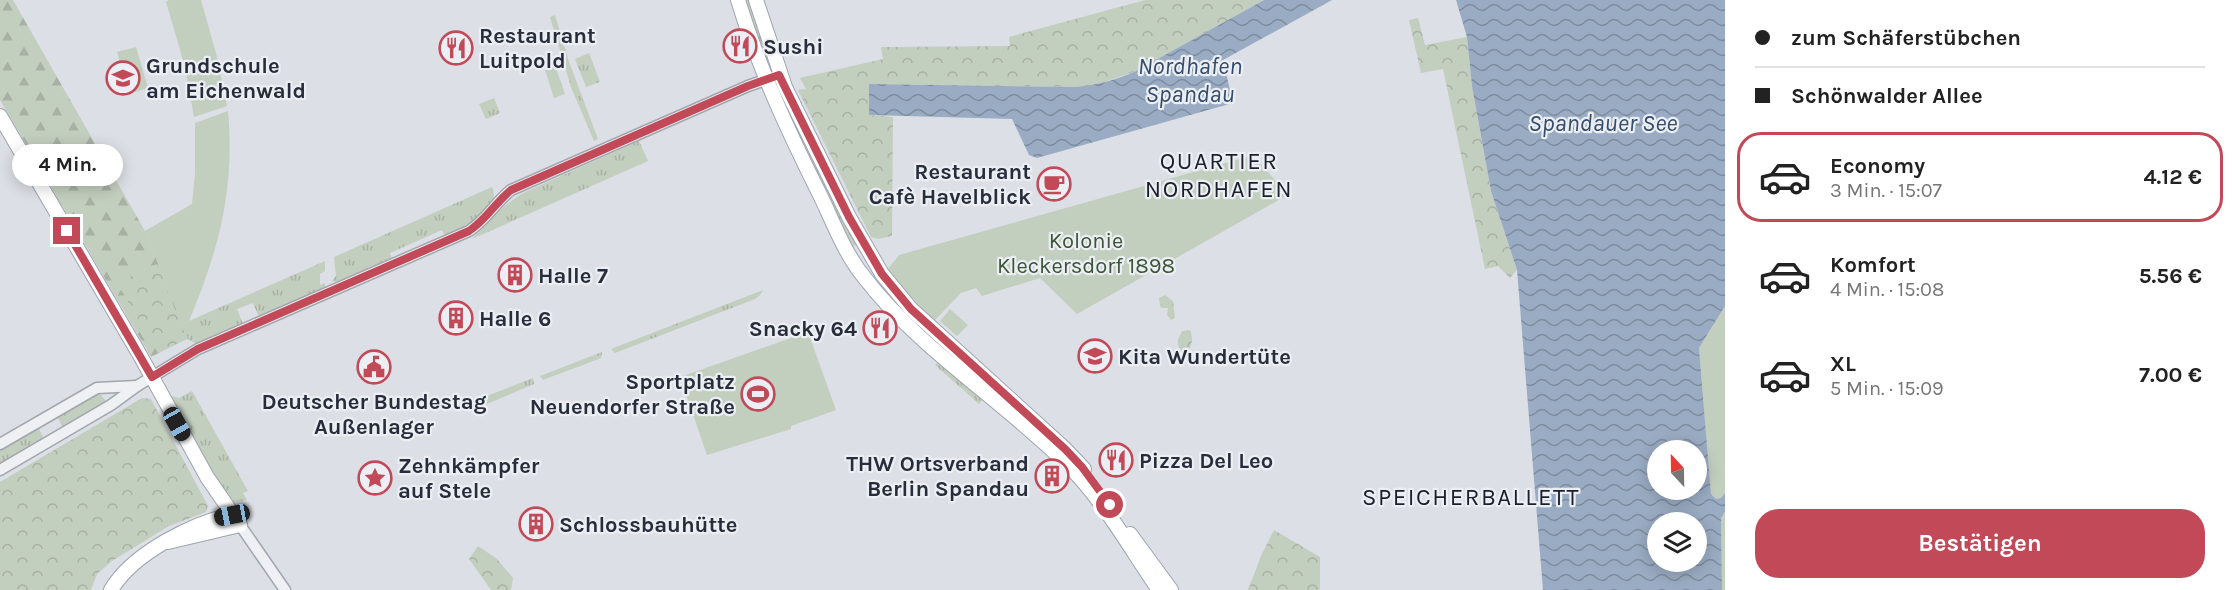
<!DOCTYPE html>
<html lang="de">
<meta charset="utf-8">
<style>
:root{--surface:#fff;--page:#f2f2f2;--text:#222;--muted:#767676;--line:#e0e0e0;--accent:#c24a58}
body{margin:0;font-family:Karla,sans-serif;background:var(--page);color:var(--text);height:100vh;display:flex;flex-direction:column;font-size:22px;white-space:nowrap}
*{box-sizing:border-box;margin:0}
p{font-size:20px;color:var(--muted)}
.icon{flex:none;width:33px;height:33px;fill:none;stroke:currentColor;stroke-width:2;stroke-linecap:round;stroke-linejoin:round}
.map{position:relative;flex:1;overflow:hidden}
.drawer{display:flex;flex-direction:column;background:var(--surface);width:510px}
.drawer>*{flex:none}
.top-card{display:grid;align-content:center;height:132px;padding:0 30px;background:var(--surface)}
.needle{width:39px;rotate:338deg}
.tools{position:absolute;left:1647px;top:440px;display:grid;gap:12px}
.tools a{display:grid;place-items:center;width:60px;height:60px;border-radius:50%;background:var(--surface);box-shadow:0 3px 15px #0003;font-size:30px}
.end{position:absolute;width:27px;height:27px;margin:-14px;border:8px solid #c24a58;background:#fff;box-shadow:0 0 0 3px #fff}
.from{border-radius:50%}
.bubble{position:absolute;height:42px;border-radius:21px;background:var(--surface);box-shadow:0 3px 15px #0003;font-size:20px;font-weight:700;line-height:42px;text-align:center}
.car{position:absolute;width:18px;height:36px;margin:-18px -9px;border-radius:8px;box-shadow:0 0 4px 2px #0007;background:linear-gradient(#222 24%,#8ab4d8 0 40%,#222 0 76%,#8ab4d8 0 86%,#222 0)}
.top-card b{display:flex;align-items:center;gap:21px;height:57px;font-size:22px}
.top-card b+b{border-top:2px solid var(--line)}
.top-card i{width:15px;height:15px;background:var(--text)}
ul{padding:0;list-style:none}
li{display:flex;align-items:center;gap:18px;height:90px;margin:0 12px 9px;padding:0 18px;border:3px solid transparent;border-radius:24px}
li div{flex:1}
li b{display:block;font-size:22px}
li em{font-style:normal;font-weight:700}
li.active{border-color:var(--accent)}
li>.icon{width:54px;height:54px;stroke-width:1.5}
.primary-button{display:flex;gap:12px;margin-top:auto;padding:12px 30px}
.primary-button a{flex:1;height:69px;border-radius:24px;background:var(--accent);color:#fff;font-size:24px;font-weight:700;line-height:69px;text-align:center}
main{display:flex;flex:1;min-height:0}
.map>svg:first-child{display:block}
.grass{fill:url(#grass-tufts)}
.forest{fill:url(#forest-firs)}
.park{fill:url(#park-crowns)}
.garden{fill:#c2cebe}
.water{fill:url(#water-waves);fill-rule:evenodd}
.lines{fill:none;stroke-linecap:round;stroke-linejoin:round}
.minor-casing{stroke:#a2a6ae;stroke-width:13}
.major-casing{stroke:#9da4b0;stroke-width:16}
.minor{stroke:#eef0f4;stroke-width:10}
.major{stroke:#fff;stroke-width:14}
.route{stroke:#c24a58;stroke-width:8}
.labels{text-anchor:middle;stroke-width:4.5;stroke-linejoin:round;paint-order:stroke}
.poi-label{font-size:22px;font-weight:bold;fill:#272d3a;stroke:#ebeef3;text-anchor:start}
.park-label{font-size:22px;fill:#3b5436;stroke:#ebeef3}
.water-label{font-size:24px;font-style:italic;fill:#354b6a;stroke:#ebeef3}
.neighbourhood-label{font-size:24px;letter-spacing:1.5px;fill:#1a1f2b;stroke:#ebeef3}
</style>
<main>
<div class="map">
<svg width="1725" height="590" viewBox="0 0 1725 590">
<defs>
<pattern id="grass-tufts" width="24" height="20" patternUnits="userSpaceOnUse" patternTransform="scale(1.5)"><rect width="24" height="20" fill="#c2cebe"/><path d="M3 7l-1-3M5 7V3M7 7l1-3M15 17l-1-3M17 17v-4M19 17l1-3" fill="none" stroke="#a7b1a4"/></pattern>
<pattern id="forest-firs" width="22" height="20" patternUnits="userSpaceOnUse" patternTransform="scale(1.5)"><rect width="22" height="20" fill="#c2cebe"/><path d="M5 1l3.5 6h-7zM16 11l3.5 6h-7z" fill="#a7b1a4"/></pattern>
<pattern id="park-crowns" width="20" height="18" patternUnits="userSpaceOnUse" patternTransform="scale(1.5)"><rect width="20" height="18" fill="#c2cebe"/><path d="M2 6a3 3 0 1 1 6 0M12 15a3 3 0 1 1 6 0" fill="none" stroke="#a7b1a4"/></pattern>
<pattern id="water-waves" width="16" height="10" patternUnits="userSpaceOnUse" patternTransform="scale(1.5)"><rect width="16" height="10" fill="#9aacc3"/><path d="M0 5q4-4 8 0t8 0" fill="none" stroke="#7e8c9f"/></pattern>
</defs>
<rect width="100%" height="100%" fill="#dcdfe5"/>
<g class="grass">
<path d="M742,0H751L770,61L765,63Z"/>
<path d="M555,15L568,59L598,139L594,141L571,87L550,17Z"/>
<path d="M589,53L600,82L586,87L575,59Z"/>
<path d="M555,66L565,94L554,98L545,70Z"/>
<path d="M779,92L801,130L857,245L853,246L774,94Z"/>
<path d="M494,98L500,113L486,119L479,104Z"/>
<path d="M639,141L648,161L472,239L502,208L521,194Z"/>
<path d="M492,187C503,212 463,228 445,236L442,230L390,253L392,260L339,282L332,281L336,276L334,257Z"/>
<path d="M325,261V271L320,274V285L325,283V286L321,290L259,317L253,303L237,309L243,324L199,345L187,339L182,324Z"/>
<path d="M763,290L760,295L755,299L615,353L611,349Z"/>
<path d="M602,352L601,358L543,380L540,376Z"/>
<path d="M938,362L982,400L979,404L935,365Z"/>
<path d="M533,378L534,384L475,409L482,398Z"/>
<path d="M192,391L248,491L243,493L247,500L233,502L228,493L224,495L169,398L172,396L179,398Z"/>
<path d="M98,392L107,402L63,428L57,416Z"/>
<path d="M38,427L44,439L0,464V449Z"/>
</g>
<path class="forest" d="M0,0H13L145,231L188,338L151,357L0,100Z"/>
<g class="park">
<path d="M1145,0H1264L1136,71L1096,85L1076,87L870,84L869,115L893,117L892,236L878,239L871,237L798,90L806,89L800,78L883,59L881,47L1010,46L1009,37Z"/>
<path d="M1418,18L1425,45L1467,37L1472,86L1491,191L1517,270L1510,278L1498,266L1485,269L1443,69L1421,73L1409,20Z"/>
<path d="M157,264L187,339L158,353L117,283Z"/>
<path d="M1165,295L1173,301L1175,318L1171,320L1167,315L1168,308H1162L1160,306L1159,298Z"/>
<path d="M1188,330L1191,331L1192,341L1189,351L1183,352C1175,345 1177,338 1183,331Z"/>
<path d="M142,398L151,399L208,506L206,512L169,526L112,561L97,574L91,590H0V482Z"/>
<path d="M1274,530L1320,557V590H1248L1261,556Z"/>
<path d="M478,546L497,559L513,578L511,590H491L469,559Z"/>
</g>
<g class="garden">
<path d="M169,0H201L217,57L227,106L194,117L185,67L166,2Z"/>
<path d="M136,47L148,88L128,94L117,52Z"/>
<path d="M228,111C235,190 219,249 189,321L182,324L145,231L192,204L195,173V123Z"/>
<path d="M1254,155L1255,158L1283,189L1284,197L1077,314L1040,278L982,296L976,288L961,293L934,321L902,288L888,269L899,255Z"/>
<path d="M1725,306V493L1721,498L1716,499L1711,494L1699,348Z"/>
<path d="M950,309L968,325L957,336L940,321Z"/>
<path d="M808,332L836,410L791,426V429L707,455L680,377Z"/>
<path d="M1725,512V590H1722L1721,518Z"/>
</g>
<g class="water">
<path d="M1264,0H1332L1223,60L1233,103L1037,158L1029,155L1012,119L869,115V84L1076,87C1097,85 1116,80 1136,71Z"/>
<path d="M1456,0H1725V306L1699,348L1711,494L1716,499L1721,498L1725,493V512L1721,518L1722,590H1543L1517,270L1491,191L1472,86L1467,37ZM1658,450H1696V489H1658ZM1658,522H1696V561H1658Z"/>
</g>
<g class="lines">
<g class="minor-casing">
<g id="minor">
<path d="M0,444L97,388L137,386"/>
<path d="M0,470L111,405L137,386L198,349L469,231C486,220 495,203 511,190L748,86L779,75"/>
<path d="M240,525L285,590"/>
</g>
</g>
<g class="major-casing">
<g id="major">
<path d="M738,0C759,69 789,133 821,197C834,224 845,254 864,277C919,349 1004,401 1068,465C1104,501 1130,548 1159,590"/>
<path d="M756,0L785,87L849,217L882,274L911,309L1065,449L1084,469"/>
<path d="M0,116L141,357L207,477L240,525L168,542"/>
<path d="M1130,534L1171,590"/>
<path d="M111,590C132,554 192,523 232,515"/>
</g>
</g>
<use href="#minor" class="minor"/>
<use href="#major" class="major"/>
</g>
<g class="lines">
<path class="route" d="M67,231L152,377L198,349L469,231C486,220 495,203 511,190L748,86L779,75L849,217L882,274L911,309L1065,449L1082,467L1110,505"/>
</g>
<defs>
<g id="restaurant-ring" transform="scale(1.725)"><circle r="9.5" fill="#ebeef3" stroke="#c24a58" stroke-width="1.5"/><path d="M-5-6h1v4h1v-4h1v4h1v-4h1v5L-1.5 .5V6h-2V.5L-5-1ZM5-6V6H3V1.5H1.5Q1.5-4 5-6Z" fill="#c24a58"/></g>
<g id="school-ring" transform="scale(1.725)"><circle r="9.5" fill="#ebeef3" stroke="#c24a58" stroke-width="1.5"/><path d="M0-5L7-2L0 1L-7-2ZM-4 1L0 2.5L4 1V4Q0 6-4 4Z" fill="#c24a58"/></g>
<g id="cafe-ring" transform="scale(1.725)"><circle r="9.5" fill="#ebeef3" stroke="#c24a58" stroke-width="1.5"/><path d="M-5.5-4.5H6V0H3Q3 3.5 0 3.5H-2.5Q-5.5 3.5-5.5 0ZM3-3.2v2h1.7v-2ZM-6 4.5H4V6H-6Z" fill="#c24a58"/></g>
<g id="building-ring" transform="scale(1.725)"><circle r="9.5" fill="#ebeef3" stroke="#c24a58" stroke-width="1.5"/><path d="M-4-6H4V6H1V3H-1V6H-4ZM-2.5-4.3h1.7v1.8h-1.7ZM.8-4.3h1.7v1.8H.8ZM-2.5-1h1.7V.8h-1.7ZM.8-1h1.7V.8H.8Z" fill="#c24a58"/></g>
<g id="civic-ring" transform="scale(1.725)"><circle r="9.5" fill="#ebeef3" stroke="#c24a58" stroke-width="1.5"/><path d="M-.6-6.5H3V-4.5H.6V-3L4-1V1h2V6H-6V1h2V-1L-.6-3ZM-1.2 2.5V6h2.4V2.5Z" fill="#c24a58"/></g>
<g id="stadium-ring" transform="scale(1.725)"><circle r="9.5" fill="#ebeef3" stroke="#c24a58" stroke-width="1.5"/><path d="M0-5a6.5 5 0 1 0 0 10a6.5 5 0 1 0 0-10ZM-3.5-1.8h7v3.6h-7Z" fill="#c24a58"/></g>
<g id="sight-ring" transform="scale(1.725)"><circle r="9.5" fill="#ebeef3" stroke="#c24a58" stroke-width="1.5"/><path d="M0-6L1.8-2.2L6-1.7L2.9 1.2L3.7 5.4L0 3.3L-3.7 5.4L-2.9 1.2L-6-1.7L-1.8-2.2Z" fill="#c24a58"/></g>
</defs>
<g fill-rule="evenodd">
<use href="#restaurant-ring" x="740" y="46"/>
<use href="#restaurant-ring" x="456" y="48"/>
<use href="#school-ring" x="123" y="78"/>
<use href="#cafe-ring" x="1054" y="184"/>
<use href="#building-ring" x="515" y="275"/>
<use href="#building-ring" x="456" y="318"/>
<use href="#restaurant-ring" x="880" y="328"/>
<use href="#school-ring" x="1095" y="356"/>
<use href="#civic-ring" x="374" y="367"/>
<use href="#stadium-ring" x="758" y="394"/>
<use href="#restaurant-ring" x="1116" y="460"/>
<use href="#building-ring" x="1052" y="476"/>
<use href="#sight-ring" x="375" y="478"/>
<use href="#building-ring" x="536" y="524"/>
</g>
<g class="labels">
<g class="poi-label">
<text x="479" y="43">Restaurant<tspan x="479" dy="25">Luitpold</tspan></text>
<text x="763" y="54">Sushi</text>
<text x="146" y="73">Grundschule<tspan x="146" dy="25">am Eichenwald</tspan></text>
<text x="1031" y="179" text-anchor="end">Restaurant<tspan x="1031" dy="25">Cafè Havelblick</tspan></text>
<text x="538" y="283">Halle 7</text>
<text x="479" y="326">Halle 6</text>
<text x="857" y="336" text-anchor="end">Snacky 64</text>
<text x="1118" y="364">Kita Wundertüte</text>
<text x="735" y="389" text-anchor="end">Sportplatz<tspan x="735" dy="25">Neuendorfer Straße</tspan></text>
<text x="374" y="409" text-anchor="middle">Deutscher Bundestag<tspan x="374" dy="25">Außenlager</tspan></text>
<text x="1139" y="468">Pizza Del Leo</text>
<text x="1029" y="471" text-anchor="end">THW Ortsverband<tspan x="1029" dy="25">Berlin Spandau</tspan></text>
<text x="398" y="473">Zehnkämpfer<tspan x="398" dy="25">auf Stele</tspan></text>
<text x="559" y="532">Schlossbauhütte</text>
</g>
<g class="park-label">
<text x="1086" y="248">Kolonie<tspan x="1086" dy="25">Kleckersdorf 1898</tspan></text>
</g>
<g class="water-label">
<text x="1190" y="74">Nordhafen<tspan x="1190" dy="28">Spandau</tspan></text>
<text x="1603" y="131">Spandauer See</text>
</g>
<g class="neighbourhood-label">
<text x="1219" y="169">QUARTIER<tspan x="1219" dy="28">NORDHAFEN</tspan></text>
<text x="1471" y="505">SPEICHERBALLETT</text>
</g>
</g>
</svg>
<div class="tools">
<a><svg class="needle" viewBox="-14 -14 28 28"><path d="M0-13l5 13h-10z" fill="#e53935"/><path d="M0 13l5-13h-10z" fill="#767676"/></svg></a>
<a><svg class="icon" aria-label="layers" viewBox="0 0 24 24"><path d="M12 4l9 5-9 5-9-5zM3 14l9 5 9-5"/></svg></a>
</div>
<i class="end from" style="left:1110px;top:505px"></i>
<i class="end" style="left:67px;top:231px"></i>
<div class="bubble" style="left:12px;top:144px;width:111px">4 Min.</div>
<i class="car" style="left:177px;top:424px;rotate:151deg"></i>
<i class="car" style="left:232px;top:515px;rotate:259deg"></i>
</div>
<section class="drawer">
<div class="top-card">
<b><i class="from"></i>zum Schäferstübchen</b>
<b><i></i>Schönwalder Allee</b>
</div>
<ul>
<li class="active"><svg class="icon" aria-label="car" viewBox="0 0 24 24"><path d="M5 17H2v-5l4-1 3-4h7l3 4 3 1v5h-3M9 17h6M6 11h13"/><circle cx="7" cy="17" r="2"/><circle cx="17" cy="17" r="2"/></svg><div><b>Economy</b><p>3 Min. · 15:07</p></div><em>4.12 €</em></li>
<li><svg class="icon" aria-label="car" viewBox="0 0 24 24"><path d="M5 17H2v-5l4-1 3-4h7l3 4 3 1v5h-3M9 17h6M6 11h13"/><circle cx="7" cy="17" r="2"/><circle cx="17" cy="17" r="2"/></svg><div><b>Komfort</b><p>4 Min. · 15:08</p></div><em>5.56 €</em></li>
<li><svg class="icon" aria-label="car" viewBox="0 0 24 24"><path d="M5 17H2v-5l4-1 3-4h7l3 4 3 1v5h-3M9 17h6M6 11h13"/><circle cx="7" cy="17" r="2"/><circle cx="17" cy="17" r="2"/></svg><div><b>XL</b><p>5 Min. · 15:09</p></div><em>7.00 €</em></li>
</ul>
<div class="primary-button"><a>Bestätigen</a></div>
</section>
</main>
